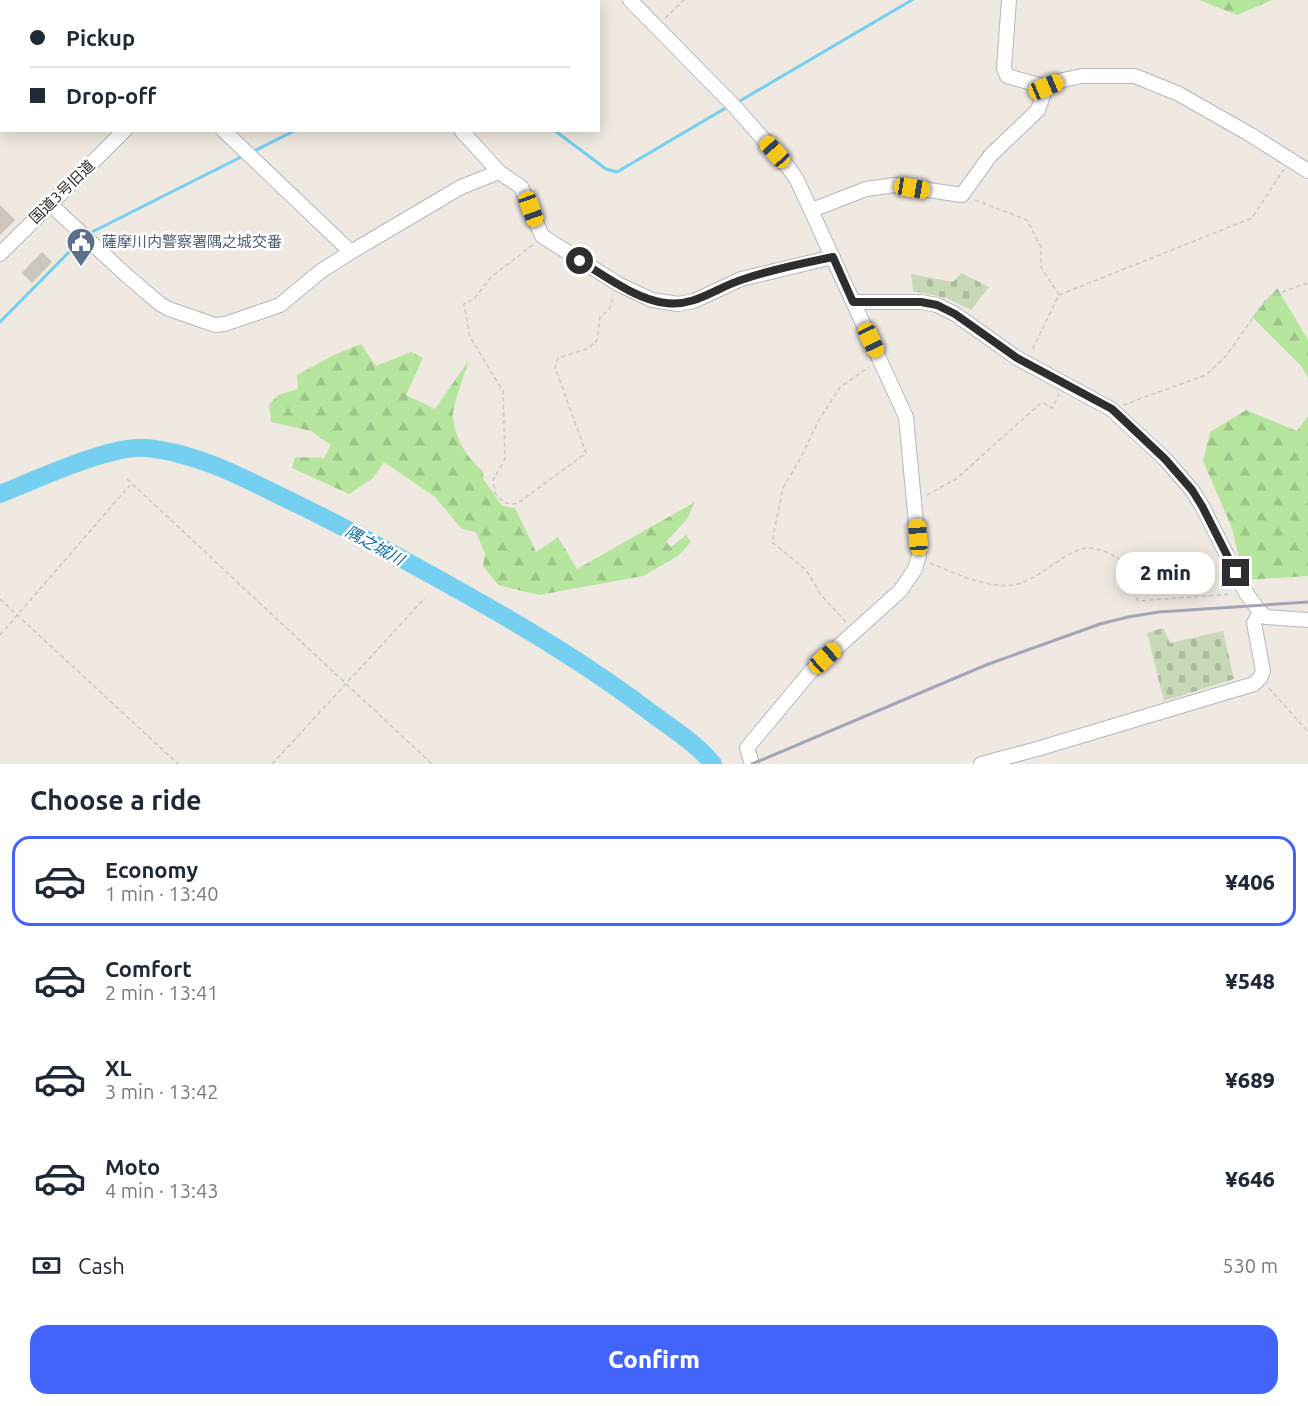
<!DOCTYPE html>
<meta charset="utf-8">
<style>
:root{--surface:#fff;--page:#f6f6f7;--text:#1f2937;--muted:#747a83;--line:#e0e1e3;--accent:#4264fb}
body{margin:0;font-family:Ubuntu,"Noto Sans JP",sans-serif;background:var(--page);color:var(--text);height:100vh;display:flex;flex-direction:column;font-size:22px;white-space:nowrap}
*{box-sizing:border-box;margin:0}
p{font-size:20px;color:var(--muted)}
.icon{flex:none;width:33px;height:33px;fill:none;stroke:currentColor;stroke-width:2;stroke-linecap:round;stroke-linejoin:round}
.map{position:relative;height:764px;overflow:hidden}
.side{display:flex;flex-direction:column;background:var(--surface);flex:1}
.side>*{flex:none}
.hud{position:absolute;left:0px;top:0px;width:600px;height:132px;box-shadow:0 3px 15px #0003;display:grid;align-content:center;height:132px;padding:0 30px;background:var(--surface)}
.end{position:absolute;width:27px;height:27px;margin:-14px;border:8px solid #2e2e2e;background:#fff;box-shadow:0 0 0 3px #fff}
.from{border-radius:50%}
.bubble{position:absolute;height:42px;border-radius:18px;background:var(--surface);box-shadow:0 3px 15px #0003;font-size:20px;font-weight:800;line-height:42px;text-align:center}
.car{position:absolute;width:18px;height:36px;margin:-18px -9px;border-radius:8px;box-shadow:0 0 4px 2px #0007;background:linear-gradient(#f5c518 24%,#345 0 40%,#f5c518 0 76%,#345 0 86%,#f5c518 0)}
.hud b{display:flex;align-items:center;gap:21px;height:57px;font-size:22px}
.hud b+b{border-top:2px solid var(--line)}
.hud i{width:15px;height:15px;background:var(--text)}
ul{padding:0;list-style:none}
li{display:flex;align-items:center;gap:18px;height:90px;margin:0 12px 9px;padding:0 18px;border:3px solid transparent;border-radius:18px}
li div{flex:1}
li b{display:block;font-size:22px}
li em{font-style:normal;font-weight:800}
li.current{border-color:var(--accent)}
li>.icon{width:54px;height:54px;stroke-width:1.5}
h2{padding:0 30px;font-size:27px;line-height:72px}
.pay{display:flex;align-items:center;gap:15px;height:66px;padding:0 30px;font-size:22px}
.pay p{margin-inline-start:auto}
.button{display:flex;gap:12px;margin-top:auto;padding:12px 30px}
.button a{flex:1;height:69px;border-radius:18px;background:var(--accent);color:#fff;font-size:24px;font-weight:800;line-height:69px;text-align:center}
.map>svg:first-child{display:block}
.forest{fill:url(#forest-firs)}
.cemetery{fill:url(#cemetery-stones)}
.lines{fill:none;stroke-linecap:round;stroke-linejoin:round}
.stream{stroke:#75cff0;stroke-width:3}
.river{stroke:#75cff0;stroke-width:18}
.building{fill:#cbc7bf;stroke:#cbc5ba;stroke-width:1.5}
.minor-casing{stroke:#b4b7c1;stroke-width:16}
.path{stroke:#c9c9c9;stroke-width:1.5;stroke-dasharray:4.5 3;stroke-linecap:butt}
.minor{stroke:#fff;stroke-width:14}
.rail{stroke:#a3a6b8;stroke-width:3}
.route{stroke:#2e2e2e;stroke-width:8}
.labels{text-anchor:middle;stroke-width:5;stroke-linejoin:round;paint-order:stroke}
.street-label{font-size:15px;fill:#2e2e2e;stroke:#fff}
.service-label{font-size:15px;fill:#4e5e75;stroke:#fff;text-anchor:start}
.water-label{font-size:16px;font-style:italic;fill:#0d6fa3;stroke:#fff}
</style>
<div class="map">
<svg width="1308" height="764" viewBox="0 0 1308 764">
<defs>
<pattern id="forest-firs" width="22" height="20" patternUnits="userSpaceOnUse" patternTransform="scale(1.5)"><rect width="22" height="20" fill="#b6e59e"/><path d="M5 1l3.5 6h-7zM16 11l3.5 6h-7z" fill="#9dc588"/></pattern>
<pattern id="cemetery-stones" width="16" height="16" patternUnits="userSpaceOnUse" patternTransform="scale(1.5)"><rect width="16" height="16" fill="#c8d9b8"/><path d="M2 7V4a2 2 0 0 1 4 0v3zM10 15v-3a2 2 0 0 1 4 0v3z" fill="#acbb9e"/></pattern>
</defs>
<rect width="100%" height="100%" fill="#efe9e1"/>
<g class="forest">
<path d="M1199,0H1272L1237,15Z"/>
<path d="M1277,288L1308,340V378L1302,367L1252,317Z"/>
<path d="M361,344L376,366L411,352L423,358L406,395L435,409L469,360C465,373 453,404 453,416C454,437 467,458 482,470L484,480L502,506L515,508L536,552L558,537L577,569L695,502L687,519L666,542L671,547L686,535L691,542L678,556L643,576L539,595L498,585L483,566L485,554L476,532L462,529L435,497L384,462L373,478L349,494L292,468L295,457L324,458L331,445L311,431L271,422L269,405L278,395L298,389L297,375L334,355Z"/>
<path d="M1246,410L1297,431L1308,416V576L1244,580L1232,528L1203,461L1210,432Z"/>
</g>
<g class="cemetery">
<path d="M961,273L989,287L971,310L946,298L913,291L911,274L953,282Z"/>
<path d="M1163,628L1170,643L1223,631L1234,679L1164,701L1147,633Z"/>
</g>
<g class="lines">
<g class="stream">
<path d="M738,102L912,0"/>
<path d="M554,130L606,169L617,172L729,106"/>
<path d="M252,152L296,130"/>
<path d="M88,234L243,156"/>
<path d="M0,322L81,240"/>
</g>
<path class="river" d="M0,494C35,480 112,444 147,448C200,453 251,482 299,505C350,530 401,558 451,586C521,625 590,666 654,715C674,730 697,744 713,764"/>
</g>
<g class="building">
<path d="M192,0H221L222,2H194Z"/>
<path d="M0,206L14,220L0,234Z"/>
<path d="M42,253L51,262L32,282L23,273Z"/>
</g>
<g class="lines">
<g class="minor-casing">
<g id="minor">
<path d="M146,0L147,2"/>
<path d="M327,0L329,2"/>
<path d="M630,0L735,107L788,167L797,180L906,417L919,555L915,569L900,591L811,671L747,748L752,764"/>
<path d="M1009,0L1004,68L1007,76L1046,87L1063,80L1082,76H1135L1179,94L1251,135L1308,171"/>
<path d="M255,2L257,0"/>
<path d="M0,8L2,10"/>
<path d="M223,130L351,252"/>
<path d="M461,130L499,172L521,187L542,236L618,284L652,300L678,304L694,301L741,279L833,257"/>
<path d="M50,204L125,274L160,304L169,309L215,325L225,324L280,305L321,271L351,252L461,187L499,172"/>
<path d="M812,210L866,189L895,185L962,195L990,156L1038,110L1046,87"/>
<path d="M0,254L125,130"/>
<path d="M853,302H921L937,305L955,314L1017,358L1111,409L1165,459L1192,490L1202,506L1246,593L1260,612L1266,617L1308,620"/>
<path d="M981,764L1037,749L1254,684L1260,678L1263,671L1254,623L1260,612"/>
</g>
</g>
<g class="path">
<path d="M665,18L684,0"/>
<path d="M975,200L1027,220L1041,247V267L1059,295L1031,352"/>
<path d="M533,245L492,276L474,299L464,304L470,337L503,391L505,459L493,480L495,493L500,499L506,503L514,504L521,501L586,453L555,367L558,358L589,348L597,340L600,317L609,310L614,294"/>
<path d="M1059,295L1252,218L1284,169"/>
<path d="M1123,405L1206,375L1226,356L1265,301L1276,294L1308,283"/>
<path d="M127,479L432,764"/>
<path d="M927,495L956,479L1042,402L1052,408L1059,394"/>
<path d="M930,563C954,573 992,591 1018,584C1042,577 1060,555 1082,549C1093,545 1116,554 1123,563C1130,571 1134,591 1138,601L1232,594"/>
<path d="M0,599L178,764"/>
<path d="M846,622L821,595L806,570L772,542L783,488L801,457L819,420L840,387L869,367"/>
<path d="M0,635L130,485"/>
<path d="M1269,688L1308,732"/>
<path d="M272,764L425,598"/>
</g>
<use href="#minor" class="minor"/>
<path class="rail" d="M752,764L986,665L1100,624L1128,617L1159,612L1308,602"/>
</g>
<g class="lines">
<path class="route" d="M580,261C605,276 637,300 666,303C695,307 717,287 744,279C773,269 803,263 833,257L853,302H921L937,305L955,314L1017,358L1112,409L1165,459L1192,490L1202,506L1236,573"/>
</g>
<defs>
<g id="civic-pin" transform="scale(1.5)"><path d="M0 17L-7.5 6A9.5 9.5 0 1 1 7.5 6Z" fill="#5c6f8a" stroke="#fff"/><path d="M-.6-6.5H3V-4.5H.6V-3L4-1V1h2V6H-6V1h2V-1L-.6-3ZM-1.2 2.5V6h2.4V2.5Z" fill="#fff"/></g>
</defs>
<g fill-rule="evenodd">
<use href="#civic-pin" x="81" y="242"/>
</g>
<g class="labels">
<g class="street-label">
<text transform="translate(62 192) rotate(-44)" y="5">国道3号旧道</text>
</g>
<g class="service-label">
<text x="102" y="247">薩摩川内警察署隅之城交番</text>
</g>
<g class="water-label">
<text transform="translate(375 545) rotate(29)" y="6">隅之城川</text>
</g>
</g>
</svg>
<i class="end from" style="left:580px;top:261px"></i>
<i class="end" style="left:1236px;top:573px"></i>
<div class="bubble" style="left:1116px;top:552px;width:99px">2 min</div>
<i class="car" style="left:1046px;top:87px;rotate:67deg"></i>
<i class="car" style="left:775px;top:152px;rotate:318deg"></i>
<i class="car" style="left:912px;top:188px;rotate:99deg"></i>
<i class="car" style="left:531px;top:209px;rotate:160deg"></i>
<i class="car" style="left:871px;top:340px;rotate:155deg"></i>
<i class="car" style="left:918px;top:537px;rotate:356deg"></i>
<i class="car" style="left:825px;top:658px;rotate:48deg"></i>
<div class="hud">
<b><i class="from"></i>Pickup</b>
<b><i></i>Drop-off</b>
</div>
</div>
<section class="side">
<h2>Choose a ride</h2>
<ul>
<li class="current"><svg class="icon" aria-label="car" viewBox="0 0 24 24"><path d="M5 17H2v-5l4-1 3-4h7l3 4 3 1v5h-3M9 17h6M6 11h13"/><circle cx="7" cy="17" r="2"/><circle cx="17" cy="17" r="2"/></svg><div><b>Economy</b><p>1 min · 13:40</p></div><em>¥406</em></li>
<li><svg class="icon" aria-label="car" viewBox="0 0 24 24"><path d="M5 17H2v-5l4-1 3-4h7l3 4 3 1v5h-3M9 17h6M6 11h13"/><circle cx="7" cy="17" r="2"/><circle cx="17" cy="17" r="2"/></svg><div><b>Comfort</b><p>2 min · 13:41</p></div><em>¥548</em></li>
<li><svg class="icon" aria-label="car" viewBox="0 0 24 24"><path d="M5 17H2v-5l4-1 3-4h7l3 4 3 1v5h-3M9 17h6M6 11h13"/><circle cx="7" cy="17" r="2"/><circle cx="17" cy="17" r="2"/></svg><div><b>XL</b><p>3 min · 13:42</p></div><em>¥689</em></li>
<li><svg class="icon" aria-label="car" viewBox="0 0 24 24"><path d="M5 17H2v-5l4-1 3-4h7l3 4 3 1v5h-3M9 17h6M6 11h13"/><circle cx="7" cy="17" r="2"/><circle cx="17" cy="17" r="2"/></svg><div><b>Moto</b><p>4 min · 13:43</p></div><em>¥646</em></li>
</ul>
<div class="pay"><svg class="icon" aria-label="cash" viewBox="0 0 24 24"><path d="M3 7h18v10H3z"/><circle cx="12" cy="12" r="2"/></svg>Cash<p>530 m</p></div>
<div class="button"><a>Confirm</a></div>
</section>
